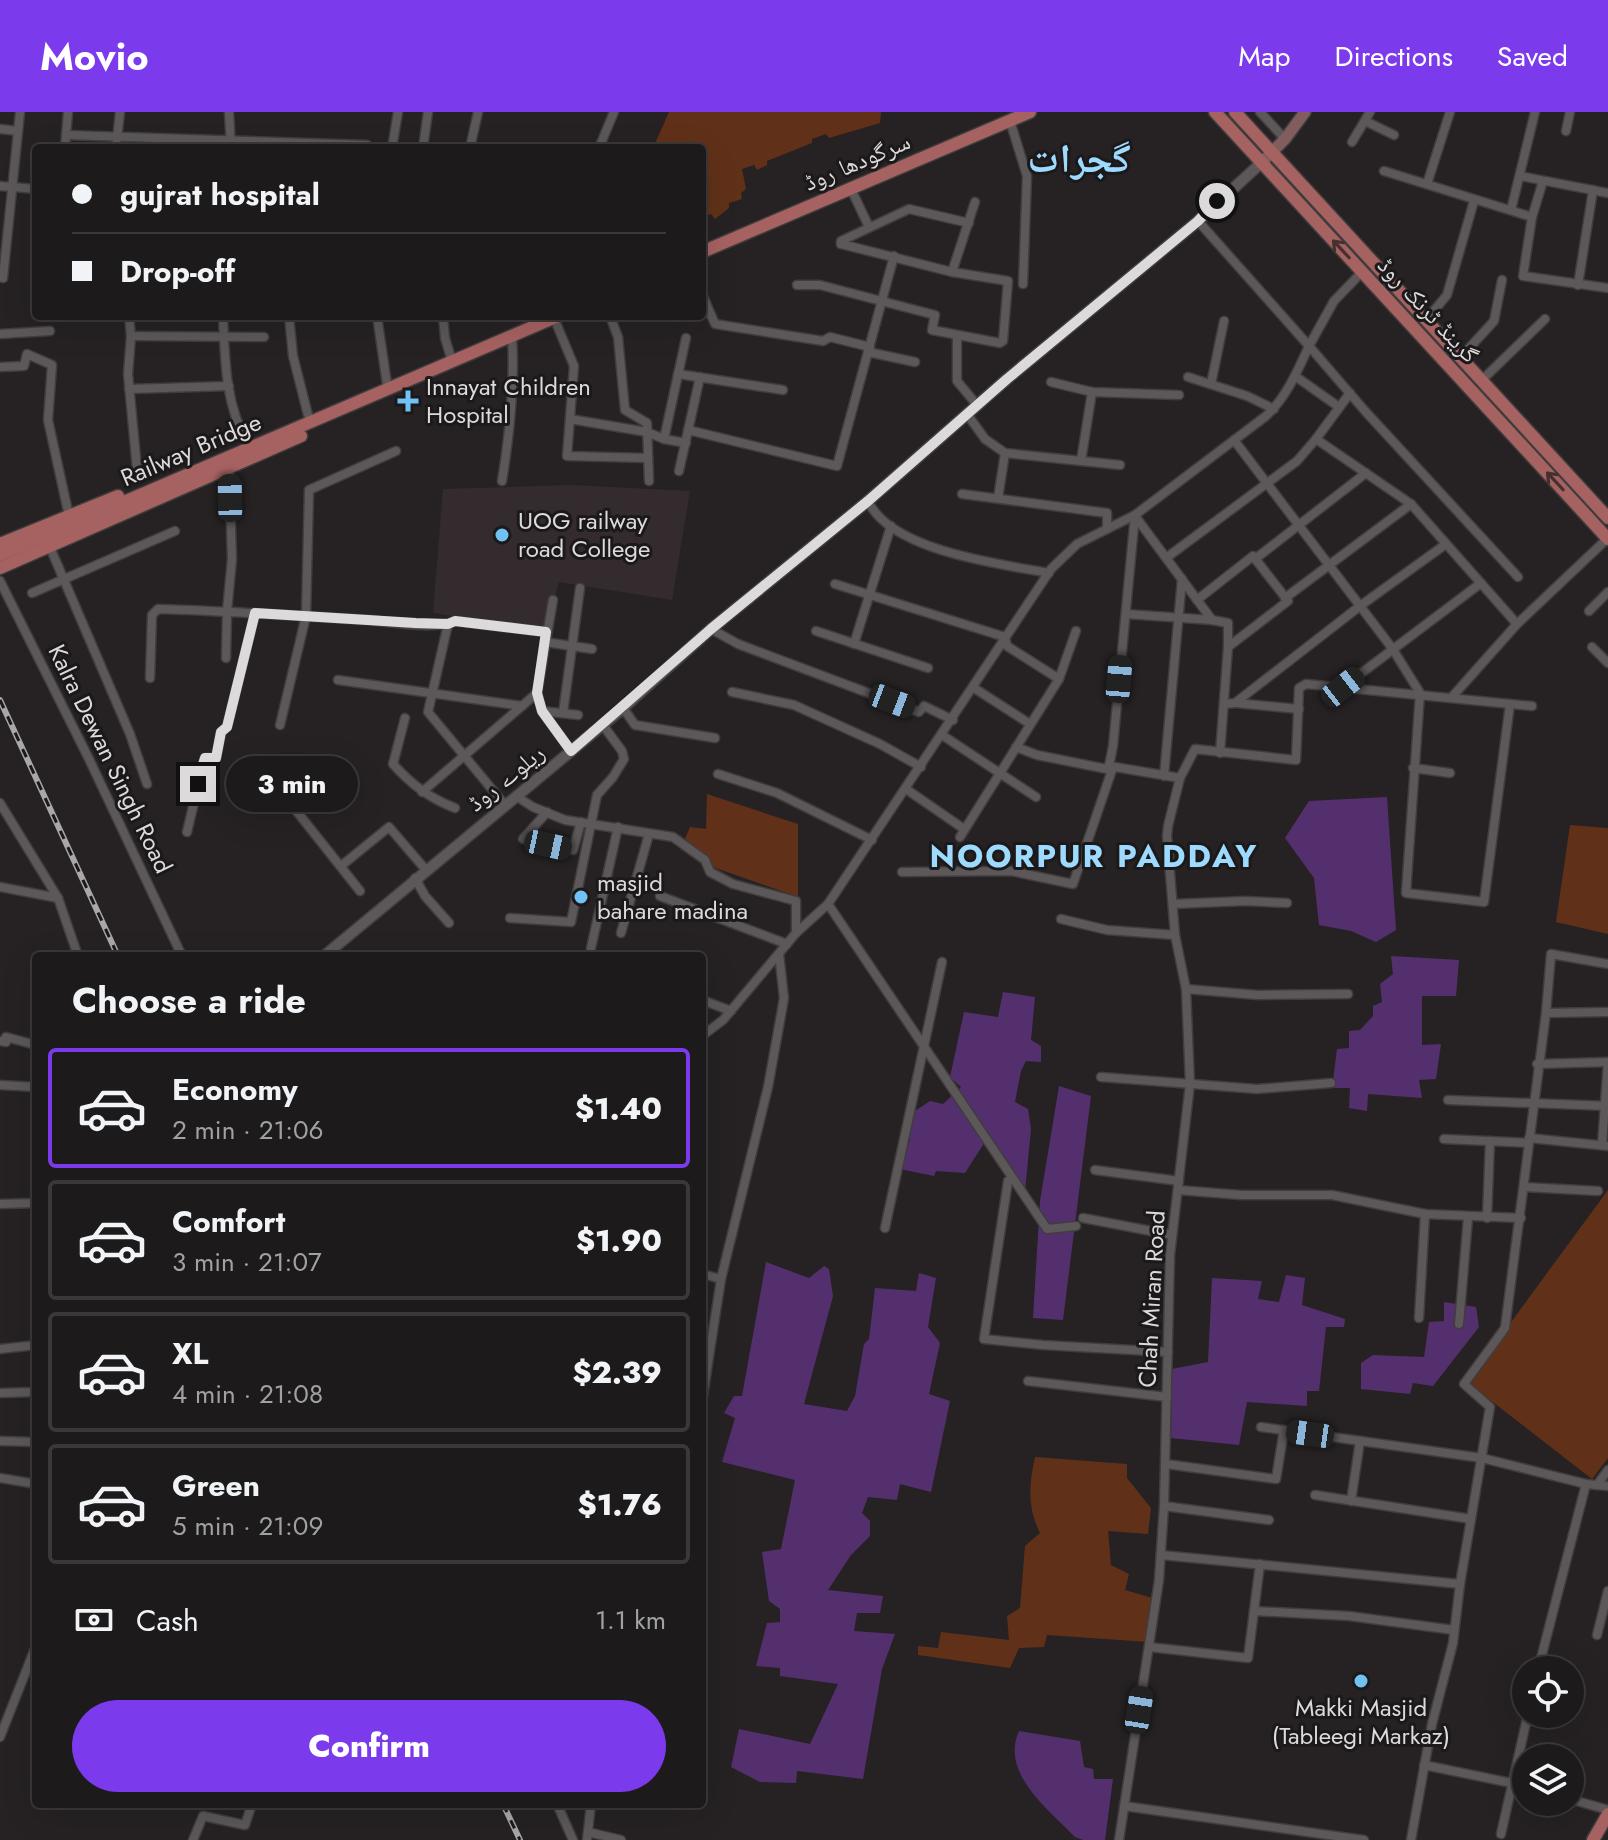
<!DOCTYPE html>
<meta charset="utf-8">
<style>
:root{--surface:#1c1a1a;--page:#292727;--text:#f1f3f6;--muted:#a0a1a2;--line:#3a3839;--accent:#7c3aed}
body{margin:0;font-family:Jost,"Noto Naskh Arabic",sans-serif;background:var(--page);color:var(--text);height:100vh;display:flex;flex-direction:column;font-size:30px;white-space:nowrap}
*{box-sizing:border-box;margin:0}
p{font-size:26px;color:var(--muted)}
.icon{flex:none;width:44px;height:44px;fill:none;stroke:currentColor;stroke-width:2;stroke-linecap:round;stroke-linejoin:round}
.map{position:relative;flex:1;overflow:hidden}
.details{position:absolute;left:32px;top:840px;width:674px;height:856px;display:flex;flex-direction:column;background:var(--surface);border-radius:8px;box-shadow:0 8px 32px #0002,0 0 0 2px var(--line)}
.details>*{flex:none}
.hud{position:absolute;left:32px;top:32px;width:674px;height:176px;border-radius:8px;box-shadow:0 8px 32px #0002,0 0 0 2px var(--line);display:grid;align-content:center;height:176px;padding:0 40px;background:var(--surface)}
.buttons{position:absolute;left:1512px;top:1544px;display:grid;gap:16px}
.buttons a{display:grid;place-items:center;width:72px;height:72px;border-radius:50%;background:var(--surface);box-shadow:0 8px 32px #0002,0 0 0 2px var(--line);font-size:40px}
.end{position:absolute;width:36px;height:36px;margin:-18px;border:10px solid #dcdada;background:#111;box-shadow:0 0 0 4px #111}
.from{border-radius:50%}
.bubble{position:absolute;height:56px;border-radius:28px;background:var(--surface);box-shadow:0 8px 32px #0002,0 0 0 2px var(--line);font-size:26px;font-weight:800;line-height:56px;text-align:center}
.car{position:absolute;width:24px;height:48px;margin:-24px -12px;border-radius:10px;box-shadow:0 0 6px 2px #0007;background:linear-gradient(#222 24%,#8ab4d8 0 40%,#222 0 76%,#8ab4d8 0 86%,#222 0)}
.hud b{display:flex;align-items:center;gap:28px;height:76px;font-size:30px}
.hud b+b{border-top:2px solid var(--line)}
.hud i{width:20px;height:20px;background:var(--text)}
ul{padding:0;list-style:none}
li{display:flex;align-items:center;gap:24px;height:120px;margin:0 16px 12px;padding:0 24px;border:4px solid var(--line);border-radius:8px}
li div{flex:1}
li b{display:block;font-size:30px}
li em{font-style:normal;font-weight:800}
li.current{border-color:var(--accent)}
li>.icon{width:72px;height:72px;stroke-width:1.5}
h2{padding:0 40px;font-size:36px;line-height:96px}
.pay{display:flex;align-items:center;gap:20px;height:88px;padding:0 40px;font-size:30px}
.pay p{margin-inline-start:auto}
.button{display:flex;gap:16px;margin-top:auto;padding:16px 40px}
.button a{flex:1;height:92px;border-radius:48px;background:var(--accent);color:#fff;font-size:32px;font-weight:800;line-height:92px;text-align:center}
header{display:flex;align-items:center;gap:48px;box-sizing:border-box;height:112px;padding:0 40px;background:var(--accent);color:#fff}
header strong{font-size:38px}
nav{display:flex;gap:44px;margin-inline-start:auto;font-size:28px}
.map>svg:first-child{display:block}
.built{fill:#342b2e}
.green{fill:#603118}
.water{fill:#542f6d}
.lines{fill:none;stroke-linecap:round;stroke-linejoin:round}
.minor-casing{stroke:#403d3d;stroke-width:11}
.tertiary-casing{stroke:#403d3d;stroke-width:13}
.secondary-casing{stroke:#403d3d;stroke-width:14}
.primary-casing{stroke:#403d3d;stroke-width:15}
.minor{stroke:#5c5859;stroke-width:8}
.tertiary{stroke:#5c5859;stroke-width:10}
.secondary{stroke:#815d5d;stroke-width:11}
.primary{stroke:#a66261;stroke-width:12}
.rail-casing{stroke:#a9a7a7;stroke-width:6}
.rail{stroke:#1c191a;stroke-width:3;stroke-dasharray:9;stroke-linecap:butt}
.oneway{stroke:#452f2f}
.route{stroke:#dcdada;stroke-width:10}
.poi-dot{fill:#70c2f4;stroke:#1c191a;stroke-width:3}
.labels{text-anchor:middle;stroke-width:6;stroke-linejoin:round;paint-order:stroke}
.street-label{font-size:24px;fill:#dcdada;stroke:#1c191a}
.poi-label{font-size:24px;fill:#dcdada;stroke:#1c191a;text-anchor:start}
.district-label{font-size:32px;font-weight:bold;letter-spacing:2px;fill:#9ed9fe;stroke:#1c191a}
.town-label{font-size:40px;font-weight:bold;fill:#9ed9fe;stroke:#1c191a}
</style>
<header>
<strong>Movio</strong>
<nav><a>Map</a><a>Directions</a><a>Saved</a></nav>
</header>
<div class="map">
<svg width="1608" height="1728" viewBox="0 0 1608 1728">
<rect width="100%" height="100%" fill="#262223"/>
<path class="built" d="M571,373L690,379L672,488L559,470L546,518L433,501L443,377Z"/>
<g class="green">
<path d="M669,0H881L880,11L829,26L826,22L812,27V31L767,49V53L757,58L754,53L742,57L746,77L741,81L742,87L729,91V96L715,107L711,102L702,105V36H653Z"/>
<path d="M707,682L798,712V785L710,754L685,727L690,715L706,717Z"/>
<path d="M1570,713L1608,716V822L1556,810Z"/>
<path d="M1608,1078V1346L1592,1367L1467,1270Z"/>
<path d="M1035,1345L1127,1352V1366L1151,1396L1148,1422L1108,1419L1111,1453L1129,1462L1125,1478L1156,1487L1149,1530L1047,1523L1044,1535L1019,1536L1010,1556L918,1543V1534L938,1536L941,1520L1009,1528L1007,1504L1020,1496L1025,1434L1040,1421C1027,1395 1029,1372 1035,1345Z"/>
</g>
<g class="water">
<path d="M1387,685L1396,818L1376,830L1351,819L1319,813L1314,766L1285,726L1309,689Z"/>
<path d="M1391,844L1459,848L1456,884H1422V933L1441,932L1436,967L1419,968L1422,986L1368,982L1367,999L1349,996L1350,976H1332L1337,937L1349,936V919L1360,918L1373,904V894L1382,890L1380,872L1393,862Z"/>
<path d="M1003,880L1035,885L1031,928L1041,934V950L1026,949L1021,959L1015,990L1028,997L1031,1017L1025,1079L988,1025L965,1061L936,1059L934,1064L900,1057L910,1028L908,1018L915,999L930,989L943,992L961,975L950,965L964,900L998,905Z"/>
<path d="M1059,974L1091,984L1063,1208L1033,1206L1040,1089Z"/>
<path d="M766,1150L809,1166L824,1154L829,1157L833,1184L804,1292L847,1299L855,1284L864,1232L869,1227L875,1176L916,1179L919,1161L936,1166L928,1215L940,1231L929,1282L950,1289L931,1380L900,1372L897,1388L868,1385L862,1401L870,1409V1424L851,1443L828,1478L883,1484L880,1501H857L854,1519L895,1522L882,1557L863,1667L797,1659L796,1671L760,1670L731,1655L739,1617L810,1632L838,1572L780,1564V1556L756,1554L767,1511L780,1510V1497L769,1489L762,1440L781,1437L795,1368L722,1350L735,1306L724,1301L734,1284H742Z"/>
<path d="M1286,1163L1305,1166L1302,1193L1345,1207L1344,1215H1326L1319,1279H1307V1294L1247,1290L1239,1333L1171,1326L1172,1257L1208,1250L1212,1166L1262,1169L1258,1187L1279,1190Z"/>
<path d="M1444,1190L1476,1195L1479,1215L1433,1274L1413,1271L1410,1282L1361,1277V1251L1373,1243L1424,1245L1429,1210L1444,1209Z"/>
<path d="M1019,1619L1080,1629L1084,1655L1093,1657L1094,1667H1113L1105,1728H1083L1075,1725C1048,1697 1000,1661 1019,1619Z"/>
</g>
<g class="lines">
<g class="minor-casing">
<g id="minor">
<path d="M229,0L231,36"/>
<path d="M1260,0L1285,27"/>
<path d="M1010,9L1027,64L1023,172"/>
<path d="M1365,9L1394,23"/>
<path d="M0,17L18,19"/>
<path d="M1566,19L1570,0"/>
<path d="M66,23L367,33"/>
<path d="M1352,30L1370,0"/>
<path d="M65,36L68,0"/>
<path d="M116,36L120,0"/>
<path d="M392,36L398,0"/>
<path d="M423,36L428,0"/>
<path d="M470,36L478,0"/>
<path d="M599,36L614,0"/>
<path d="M1384,59L1532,105"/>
<path d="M1520,64L1608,81"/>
<path d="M1543,69L1532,105L1523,164L1608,176"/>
<path d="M1427,72L1450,0"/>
<path d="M0,74L36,77"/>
<path d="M851,77L869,115"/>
<path d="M1511,98L1535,0"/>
<path d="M841,132V129L909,97L969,111"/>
<path d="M952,160L975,90"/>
<path d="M1362,160L1334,189L1309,234L1365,299L1518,465"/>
<path d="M3,166L20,0"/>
<path d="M797,173H820L935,203L932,218L1000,231L1003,229L1008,169L952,160L841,132"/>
<path d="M1578,173L1593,78"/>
<path d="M702,182L715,212L823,229L830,225L870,235"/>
<path d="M129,204L131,224L128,262L137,357"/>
<path d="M223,204C225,247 225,292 247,330"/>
<path d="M289,204L293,244L308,303"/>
<path d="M377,204L387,272"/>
<path d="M443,204L445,226L452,249"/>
<path d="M610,204L618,225L625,298L647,311L649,369"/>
<path d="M554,206L574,254L567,344L648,346"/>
<path d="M1427,207L1447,183L1474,89"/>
<path d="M0,222L50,219"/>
<path d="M957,223V269L977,293"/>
<path d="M131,224L264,225"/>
<path d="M868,240L915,250"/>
<path d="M1461,245L1494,209L1502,168"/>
<path d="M0,255L24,254L27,242L52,253L48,308L69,404"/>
<path d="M678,262L783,278"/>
<path d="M1295,264L1339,295"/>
<path d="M1188,265L1247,284L1274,297"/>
<path d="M1482,268L1545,207"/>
<path d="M1051,270L1092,280L1179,283"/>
<path d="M1211,272L1224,209"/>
<path d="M129,277L229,274"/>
<path d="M967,302L985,327L1005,341L1120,353"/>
<path d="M570,307L647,320L664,327L686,331"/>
<path d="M688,318L837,354L894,144"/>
<path d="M664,327L686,226"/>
<path d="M1316,327L1350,281"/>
<path d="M1234,328L1392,536L1420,581L1406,781L1484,790L1510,592"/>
<path d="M1081,349L1092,280"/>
<path d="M679,359L700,265"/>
<path d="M502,369C510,320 515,273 512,224"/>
<path d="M962,382L1107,401V417"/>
<path d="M998,386L1005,341"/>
<path d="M868,389C891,439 1000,452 1049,461"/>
<path d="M1135,404L1212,508"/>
<path d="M49,433L130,622L147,672"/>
<path d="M1166,446L1297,349L1316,327L1411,392L1517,512"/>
<path d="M1255,447L1366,361"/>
<path d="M0,469L89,647L182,844"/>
<path d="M835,472L1005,525L1007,534L1059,567"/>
<path d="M32,481L175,419"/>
<path d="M1285,486L1411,392"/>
<path d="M553,488L537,581L542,599L571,639"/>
<path d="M1197,488L1253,444L1288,489L1228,535"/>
<path d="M1589,499L1608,480"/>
<path d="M1126,502L1212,508L1228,511V535L1220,641"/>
<path d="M448,512L428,600L505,693"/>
<path d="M711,517L738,532L919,600L924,594L953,608"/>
<path d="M816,519L928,556"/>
<path d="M545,530L592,537"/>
<path d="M854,532L891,414"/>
<path d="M1592,535L1608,551"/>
<path d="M226,546L227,499L232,447L229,355"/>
<path d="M150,566L152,503L158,497C228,499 298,504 369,508C392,510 434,518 455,509L546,520"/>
<path d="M338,568L522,594"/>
<path d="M1343,575L1481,471"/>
<path d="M974,576L1030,612"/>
<path d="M732,580L794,593L880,632L921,655"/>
<path d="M1452,585L1517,512L1608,426"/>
<path d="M1236,591L1299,597"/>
<path d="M1224,592L1235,591L1360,494L1446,432"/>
<path d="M623,596L635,613L715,626"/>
<path d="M542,599L578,603"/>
<path d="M563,601L580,476"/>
<path d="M405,606L393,652C411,672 429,686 455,696"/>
<path d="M280,613L306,504L309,378L396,339"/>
<path d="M942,623L1036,685"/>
<path d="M1016,635L1037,643L1112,658"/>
<path d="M1109,654L1180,666L1168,714L1167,724L1175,823L1186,877L1190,972L1170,1143L1164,1394L1159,1468L1119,1728"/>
<path d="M1413,656L1450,661"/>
<path d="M718,662L777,681L872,728"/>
<path d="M1164,664L1182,467"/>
<path d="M1180,666L1195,637L1296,648L1299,576L1306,572L1532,594"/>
<path d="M271,667L360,779"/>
<path d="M906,677L964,717"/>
<path d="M422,680L537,581"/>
<path d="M516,684L533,695L565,708L673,725L705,748L710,760L733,772L796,789V821"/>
<path d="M0,691L58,786L78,844"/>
<path d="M547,700L523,727L573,738L581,710"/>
<path d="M187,720L204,649L205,646H216L221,620L227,615L255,501"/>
<path d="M960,725L1059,567L1076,519"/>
<path d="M341,754L389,715L426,758"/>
<path d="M902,760L1011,759L1073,772L1112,658L1109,654L1113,634L1135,403"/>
<path d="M415,766L425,784L449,811"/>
<path d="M0,775L58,786"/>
<path d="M660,784L787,832"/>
<path d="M828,792L1047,1117L1076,1114"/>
<path d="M1173,792L1245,789L1287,791"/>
<path d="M510,806L571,810L597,683L613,665L624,647L622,639L602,612"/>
<path d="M1061,807L1107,818L1175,823"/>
<path d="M621,821L649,722"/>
<path d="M591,836L618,715"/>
<path d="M1186,877L1258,883L1348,882"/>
<path d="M702,888L731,899"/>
<path d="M1546,901L1551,842L1608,852"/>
<path d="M702,924L723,908L796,821L828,792L1051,457L1077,432L1135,403L1266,304C1286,286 1298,258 1309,234L1198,109"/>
<path d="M0,929L6,930V925L36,933"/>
<path d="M1537,952L1608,950"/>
<path d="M1101,965L1257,977L1331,971"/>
<path d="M0,973L36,975"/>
<path d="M1448,988L1608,994"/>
<path d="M1529,1026L1608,1034"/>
<path d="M1444,1027L1529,1031"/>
<path d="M1602,1033L1608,950"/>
<path d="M1095,1058L1179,1069"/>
<path d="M1008,1069L984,1227L1043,1233L1168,1240"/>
<path d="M1524,1075L1598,1079"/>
<path d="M1178,1078L1241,1083H1332L1425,1102L1521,1106"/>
<path d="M0,1092L36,1091"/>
<path d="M1083,1106L1172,1123"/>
<path d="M1487,1106L1490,1029"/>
<path d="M885,1116L942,850"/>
<path d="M702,1162L721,1167"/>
<path d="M1419,1206L1425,1102"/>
<path d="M1459,1212L1468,1106"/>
<path d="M0,1237L36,1233"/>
<path d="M1028,1269L1167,1285"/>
<path d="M0,1281L36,1280"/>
<path d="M702,1290L721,1167L768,975L781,903L784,886L779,842"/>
<path d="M1261,1315L1482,1346L1586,1372L1608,1374"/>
<path d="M0,1329L36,1330"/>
<path d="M1166,1352L1276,1367L1284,1318"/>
<path d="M0,1366L36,1372"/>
<path d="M1597,1373L1608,1358"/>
<path d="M1315,1383L1471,1407"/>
<path d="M1351,1389L1360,1329"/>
<path d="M1164,1394L1269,1408"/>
<path d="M1161,1443L1460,1472"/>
<path d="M1260,1452L1254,1499L1349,1504L1454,1518"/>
<path d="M1597,1523L1608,1479"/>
<path d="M1149,1535L1248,1546L1254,1499"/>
<path d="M1538,1558L1586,1372"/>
<path d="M0,1625L36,1534"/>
<path d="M1424,1653L1526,1674"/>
<path d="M1570,1687L1608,1698"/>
<path d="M557,1692L573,1728"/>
<path d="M1124,1694L1364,1728"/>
<path d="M588,1720L621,1728"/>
<path d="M1501,1722L1528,1602"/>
<path d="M193,1728L203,1704L245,1713L252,1692"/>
<path d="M587,1728L591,1692"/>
<path d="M1411,1728L1432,1612L1453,1531L1460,1472L1490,1295L1464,1272L1505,1216L1546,901L1608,900"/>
</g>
</g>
<g class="tertiary-casing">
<path id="tertiary" d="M324,844L623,596L711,517L868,389L1007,267L1198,109L1261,51"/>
</g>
<g class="secondary-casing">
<path id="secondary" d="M1261,51L1285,27L1305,0"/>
</g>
<g class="primary-casing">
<g id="primary">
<path d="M1215,0L1608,427"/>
<path d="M1235,0L1608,406"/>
<path d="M702,140L1030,0"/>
<path d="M0,432L118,384"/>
<path d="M0,443L558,204"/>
<path d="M0,456L301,324"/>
<path d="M1593,1728L1608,1702"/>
</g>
</g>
<use href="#minor" class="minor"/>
<use href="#tertiary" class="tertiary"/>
<use href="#secondary" class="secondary"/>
<use href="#primary" class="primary"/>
<g class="rail-casing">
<g id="rail">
<path d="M0,588L118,844"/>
<path d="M503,1692L520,1728"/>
</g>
</g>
<use href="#rail" class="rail"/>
</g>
<defs><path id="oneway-shaft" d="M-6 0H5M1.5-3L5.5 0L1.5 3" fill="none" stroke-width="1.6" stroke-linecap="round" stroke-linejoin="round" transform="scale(2)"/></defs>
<g class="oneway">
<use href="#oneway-shaft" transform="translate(1341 137) rotate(-133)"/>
<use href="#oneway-shaft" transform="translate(1555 369) rotate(-133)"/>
</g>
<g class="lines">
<path class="route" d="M198,672L204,649L205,646H216L221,620L227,615L255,501L416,511L448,512L455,509L546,520L537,581L542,599L571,639L711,517L868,389L1007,267L1198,109L1217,89"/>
</g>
<g class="poi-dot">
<path d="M404 277h8v8h8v8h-8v8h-8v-8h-8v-8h8z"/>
<circle cx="502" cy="423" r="8"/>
<circle cx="581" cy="785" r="8"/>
<circle cx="1361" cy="1569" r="8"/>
</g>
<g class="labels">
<g class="street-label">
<text transform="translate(857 50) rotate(-23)" y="8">سرگودھا روڈ</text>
<text transform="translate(1428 198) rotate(47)" y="8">گرینڈ ٹرنک روڈ</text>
<text transform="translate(191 338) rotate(-23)" y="8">Railway Bridge</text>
<text transform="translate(110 647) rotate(64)" y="8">Kalra Dewan Singh Road</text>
<text transform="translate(506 666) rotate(-39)" y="8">ریلوے روڈ</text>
<text transform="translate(1152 1187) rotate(-87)" y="8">Chah Miran Road</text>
</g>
<g class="poi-label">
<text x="426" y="283">Innayat Children<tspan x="426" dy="28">Hospital</tspan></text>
<text x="518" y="417">UOG railway<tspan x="518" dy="28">road College</tspan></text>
<text x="597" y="779">masjid<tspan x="597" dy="28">bahare madina</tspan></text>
<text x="1361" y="1604" text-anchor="middle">Makki Masjid<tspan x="1361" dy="28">(Tableegi Markaz)</tspan></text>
</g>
<g class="district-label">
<text x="1094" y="755">NOORPUR PADDAY</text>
</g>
<g class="town-label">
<text x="1079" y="60">گجرات</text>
</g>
</g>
</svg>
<div class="buttons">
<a><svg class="icon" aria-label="locate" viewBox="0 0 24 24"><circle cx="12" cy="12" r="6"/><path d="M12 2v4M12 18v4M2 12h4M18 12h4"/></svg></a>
<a><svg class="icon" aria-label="layers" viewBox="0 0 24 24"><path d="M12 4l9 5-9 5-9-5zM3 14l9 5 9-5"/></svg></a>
</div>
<i class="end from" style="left:1217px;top:89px"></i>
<i class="end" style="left:198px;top:672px"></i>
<div class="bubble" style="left:226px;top:644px;width:132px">3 min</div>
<i class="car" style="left:230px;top:386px;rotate:359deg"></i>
<i class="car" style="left:1119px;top:567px;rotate:5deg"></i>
<i class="car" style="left:1343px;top:575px;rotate:52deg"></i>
<i class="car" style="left:892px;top:589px;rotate:111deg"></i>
<i class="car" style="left:548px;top:733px;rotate:102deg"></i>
<i class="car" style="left:1310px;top:1322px;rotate:278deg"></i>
<i class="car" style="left:1139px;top:1598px;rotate:9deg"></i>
<div class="hud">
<b><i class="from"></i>gujrat hospital</b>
<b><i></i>Drop-off</b>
</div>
<section class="details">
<h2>Choose a ride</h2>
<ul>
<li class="current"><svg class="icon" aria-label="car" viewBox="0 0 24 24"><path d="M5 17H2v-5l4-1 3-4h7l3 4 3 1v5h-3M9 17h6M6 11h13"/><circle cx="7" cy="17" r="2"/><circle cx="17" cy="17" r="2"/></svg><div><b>Economy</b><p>2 min · 21:06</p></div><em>$1.40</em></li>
<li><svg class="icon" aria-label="car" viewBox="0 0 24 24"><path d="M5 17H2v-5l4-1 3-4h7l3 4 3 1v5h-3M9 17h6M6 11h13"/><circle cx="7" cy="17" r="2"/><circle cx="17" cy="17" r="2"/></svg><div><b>Comfort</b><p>3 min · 21:07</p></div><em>$1.90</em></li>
<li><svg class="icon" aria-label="car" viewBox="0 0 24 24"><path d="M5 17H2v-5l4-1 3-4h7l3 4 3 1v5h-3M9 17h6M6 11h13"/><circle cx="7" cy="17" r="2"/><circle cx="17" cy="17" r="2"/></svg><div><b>XL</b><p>4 min · 21:08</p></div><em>$2.39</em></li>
<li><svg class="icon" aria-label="car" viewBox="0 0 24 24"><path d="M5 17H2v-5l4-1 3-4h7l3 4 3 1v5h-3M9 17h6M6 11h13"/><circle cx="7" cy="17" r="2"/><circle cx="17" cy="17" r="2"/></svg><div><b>Green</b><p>5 min · 21:09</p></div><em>$1.76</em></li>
</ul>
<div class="pay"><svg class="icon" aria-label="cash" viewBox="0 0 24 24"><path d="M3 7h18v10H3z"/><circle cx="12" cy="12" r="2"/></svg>Cash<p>1.1 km</p></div>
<div class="button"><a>Confirm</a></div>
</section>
</div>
